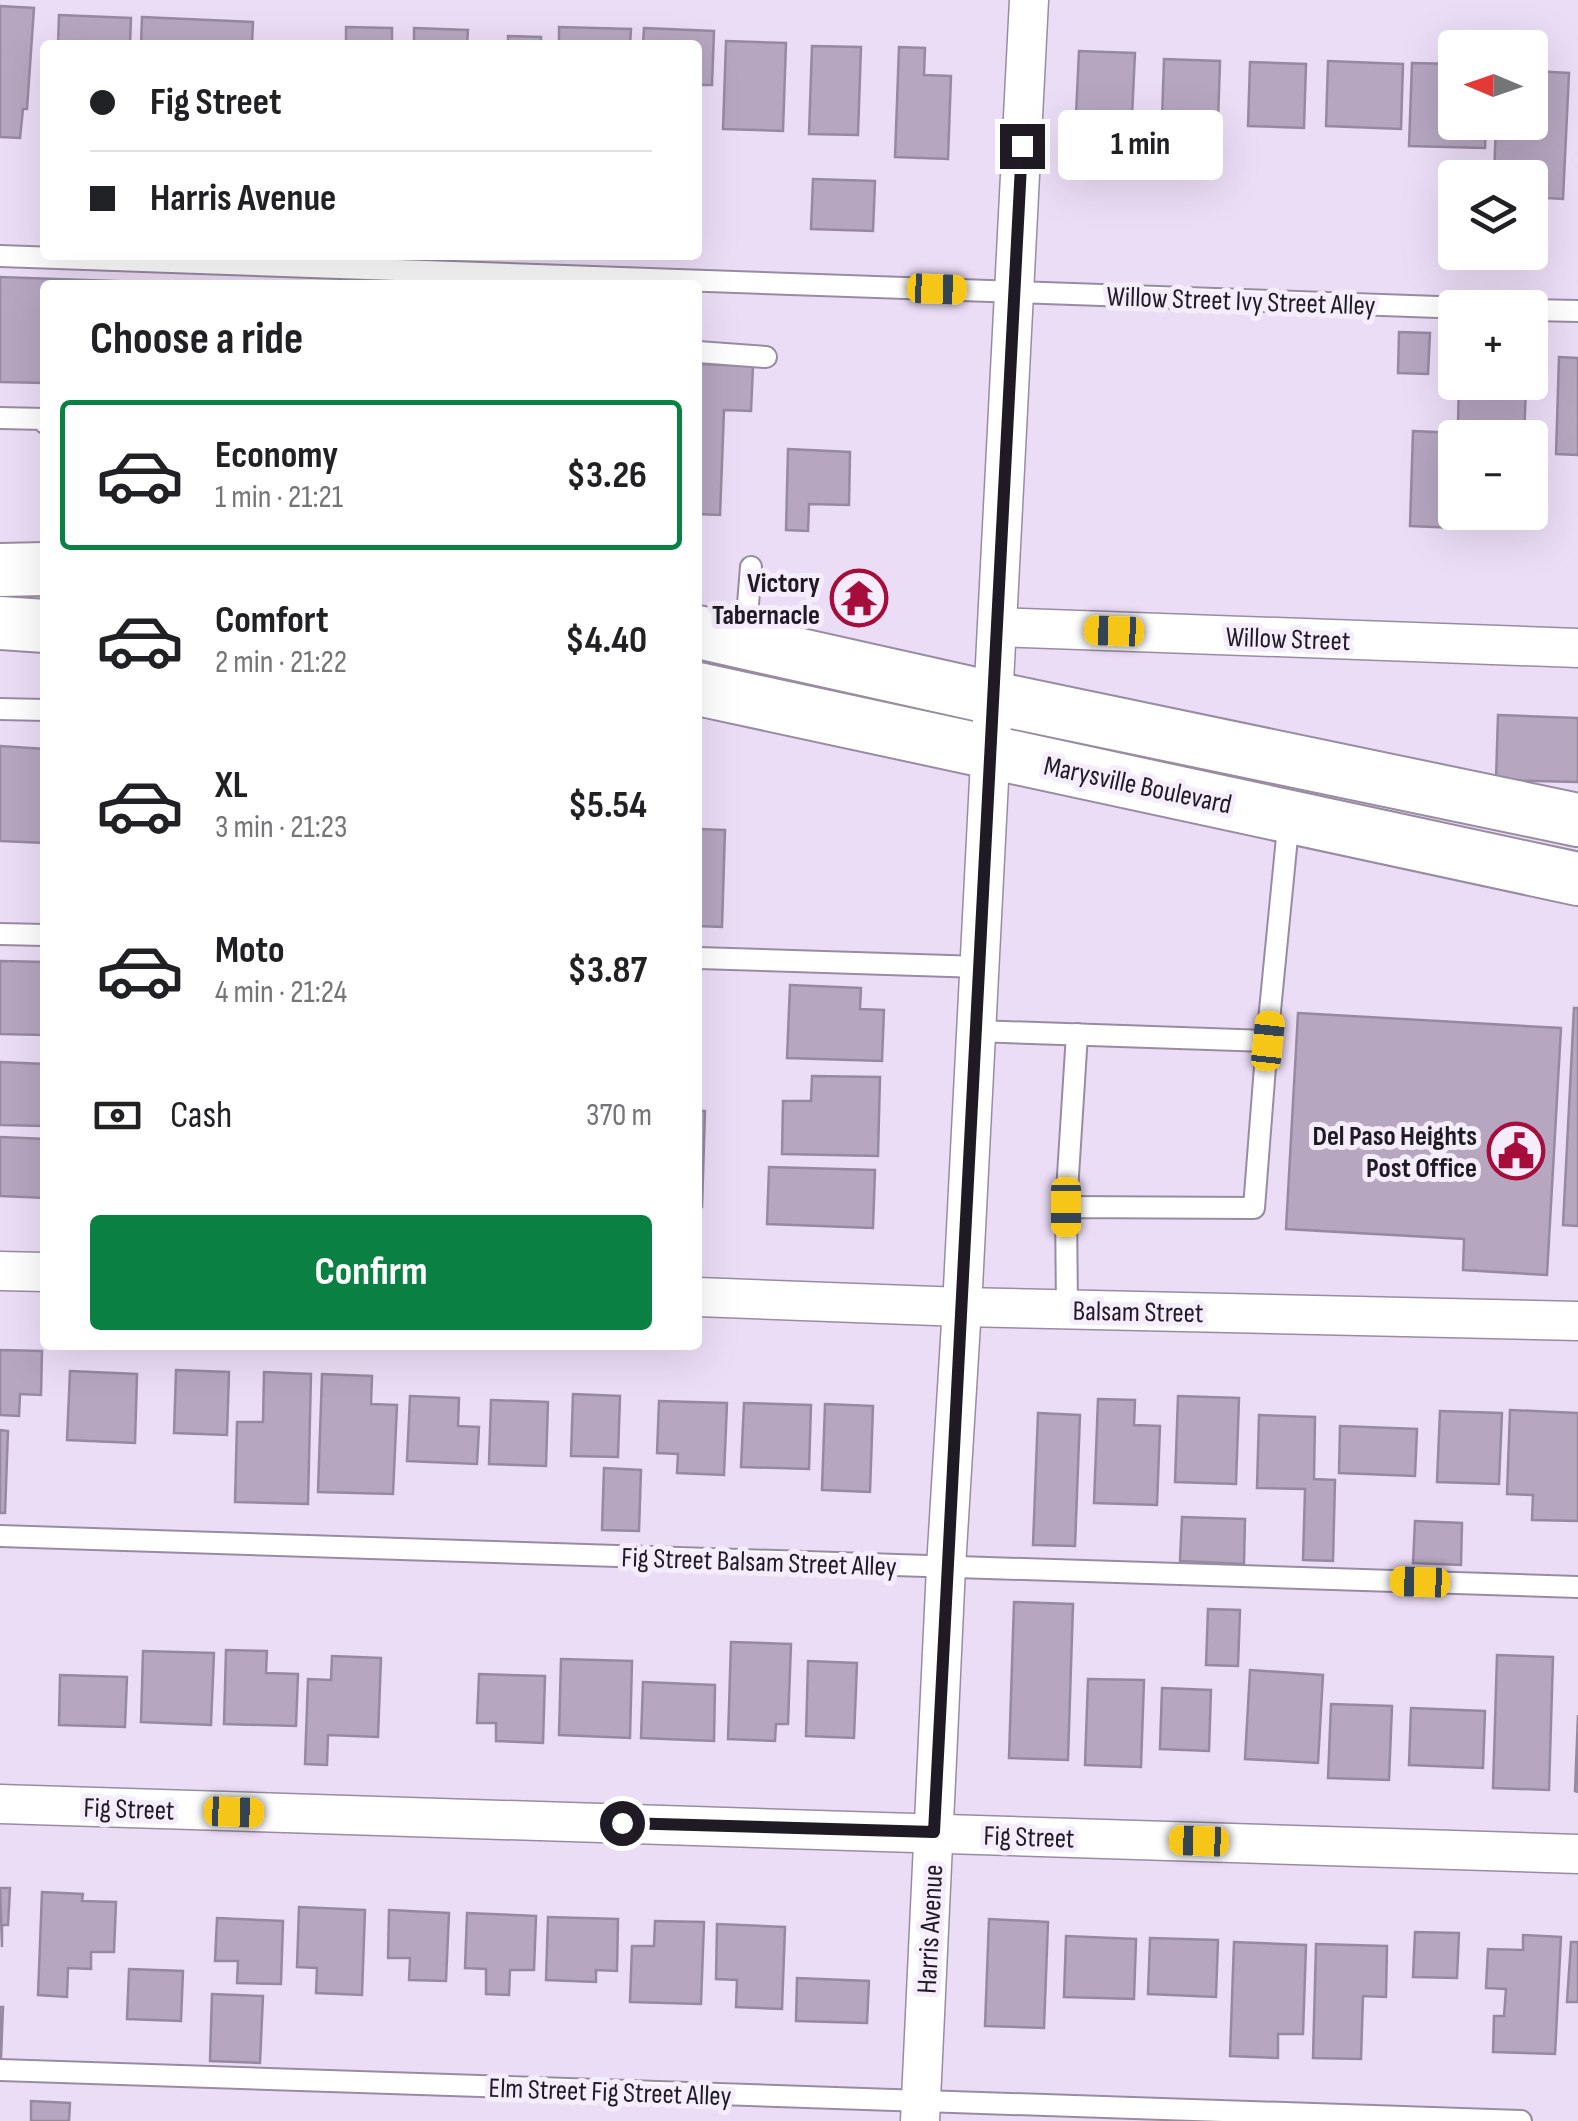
<!DOCTYPE html>
<meta charset="utf-8">
<style>
:root{--surface:#fff;--page:#f2f2f2;--text:#202124;--muted:#757577;--line:#e0e0e0;--accent:#0b8043}
body{margin:0;font-family:"Sofia Sans Condensed",sans-serif;background:var(--page);color:var(--text);height:100vh;display:flex;flex-direction:column;font-size:38px;white-space:nowrap}
*{box-sizing:border-box;margin:0}
p{font-size:32px;color:var(--muted)}
.icon{flex:none;width:55px;height:55px;fill:none;stroke:currentColor;stroke-width:2;stroke-linecap:round;stroke-linejoin:round}
.map{position:relative;flex:1;overflow:hidden}
.sheet{position:absolute;left:40px;top:280px;width:662px;height:1070px;display:flex;flex-direction:column;background:var(--surface);border-radius:10px;box-shadow:0 10px 40px #0002}
.sheet>*{flex:none}
.hud{position:absolute;left:40px;top:40px;width:662px;height:220px;border-radius:10px;box-shadow:0 10px 40px #0002;display:grid;align-content:center;height:220px;padding:0 50px;background:var(--surface)}
.needle{width:65px;rotate:272deg}
.controls{position:absolute;left:1438px;top:30px;display:grid;gap:20px}
.controls a{display:grid;place-items:center;width:110px;height:110px;border-radius:10px;background:var(--surface);box-shadow:0 10px 40px #0002;font-size:50px}
.end{position:absolute;width:45px;height:45px;margin:-22px;border:12px solid #1f1a23;background:#fff;box-shadow:0 0 0 5px #fff}
.from{border-radius:50%}
.bubble{position:absolute;height:70px;border-radius:10px;background:var(--surface);box-shadow:0 10px 40px #0002;font-size:32px;font-weight:700;line-height:70px;text-align:center}
.car{position:absolute;width:30px;height:60px;margin:-30px -15px;border-radius:12px;box-shadow:0 0 8px 2px #0007;background:linear-gradient(#f5c518 24%,#345 0 40%,#f5c518 0 76%,#345 0 86%,#f5c518 0)}
.hud b{display:flex;align-items:center;gap:35px;height:95px;font-size:38px}
.hud b+b{border-top:2px solid var(--line)}
.hud i{width:25px;height:25px;background:var(--text)}
ul{padding:0;list-style:none}
li{display:flex;align-items:center;gap:30px;height:150px;margin:0 20px 15px;padding:0 30px;border:5px solid transparent;border-radius:10px}
li div{flex:1}
li b{display:block;font-size:38px}
li em{font-style:normal;font-weight:700}
li.active{border-color:var(--accent)}
li>.icon{width:90px;height:90px;stroke-width:1.5}
h2{padding:0 50px;font-size:45px;line-height:120px}
.pay{display:flex;align-items:center;gap:25px;height:110px;padding:0 50px;font-size:38px}
.pay p{margin-inline-start:auto}
.action{display:flex;gap:20px;margin-top:auto;padding:20px 50px}
.action a{flex:1;height:115px;border-radius:10px;background:var(--accent);color:#fff;font-size:40px;font-weight:700;line-height:115px;text-align:center}
.map>svg:first-child{display:block}
.building{fill:#b6a6c0;stroke:#978aa0;stroke-width:2.5}
.lines{fill:none;stroke-linecap:round;stroke-linejoin:round}
.service-casing{stroke:#998ca2;stroke-width:24}
.minor-casing{stroke:#998ca2;stroke-width:41}
.secondary-casing{stroke:#998ca2;stroke-width:56}
.service{stroke:#fff;stroke-width:20}
.minor{stroke:#fff;stroke-width:38}
.secondary{stroke:#fff;stroke-width:52}
.route{stroke:#1f1a23;stroke-width:12}
.labels{text-anchor:middle;stroke-width:10;stroke-linejoin:round;paint-order:stroke}
.street-label{font-size:28px;fill:#1f1a23;stroke:#f6edfc}
.poi-label{font-size:28px;font-weight:bold;fill:#1f1a23;stroke:#f6edfc;text-anchor:end}
</style>
<div class="map">
<svg width="1578" height="2121" viewBox="0 0 1578 2121">
<rect width="100%" height="100%" fill="#ebddf6"/>
<g class="building">
<path d="M0,6L34,8L27,109H23L20,138L0,137Z"/>
<path d="M59,15L131,18L130,45H58Z"/>
<path d="M142,17L253,22L252,45H141Z"/>
<path d="M346,27L392,28V45H346Z"/>
<path d="M559,27L631,29L630,45H559Z"/>
<path d="M414,28L468,30L467,45H414Z"/>
<path d="M644,28L714,31L712,85H698V45H643Z"/>
<path d="M508,36L541,37V45H508Z"/>
<path d="M726,41L786,43L783,131L723,129Z"/>
<path d="M812,46L861,47L858,135L809,134Z"/>
<path d="M899,47L925,48L924,75L951,76L948,159L895,157Z"/>
<path d="M1079,51L1135,53L1132,117L1076,115Z"/>
<path d="M1164,59L1220,61L1218,122L1162,120Z"/>
<path d="M1328,61L1403,64L1401,129L1326,126Z"/>
<path d="M1250,62L1306,64L1304,128L1248,126Z"/>
<path d="M1412,63L1455,64V122H1486L1485,148L1409,146Z"/>
<path d="M1533,71L1569,73L1563,199L1530,197V178H1494L1496,122H1530V86H1533Z"/>
<path d="M813,179L875,181L873,231L811,229Z"/>
<path d="M0,277L198,284V285H45V383L0,382Z"/>
<path d="M1399,332L1430,333L1428,374L1398,373Z"/>
<path d="M1559,357L1578,358V455L1556,454Z"/>
<path d="M698,364L753,366L751,411L724,410L720,515L698,514Z"/>
<path d="M1459,382H1512V385H1526L1524,438H1495L1496,425L1458,423Z"/>
<path d="M1413,431L1482,434V438H1455V512H1458V528L1410,526Z"/>
<path d="M788,449L850,452L849,505L809,504L808,531L786,530Z"/>
<path d="M1498,715L1578,718V782L1496,780Z"/>
<path d="M0,746L45,749V843L0,841Z"/>
<path d="M698,829L725,830L722,927L698,926Z"/>
<path d="M0,961L45,962V1035L0,1034Z"/>
<path d="M790,985L861,988L860,1009L884,1010L882,1061L787,1058Z"/>
<path d="M1574,1008H1578V1226L1563,1225Z"/>
<path d="M1298,1013L1561,1028L1547,1275L1463,1270L1464,1239L1286,1229Z"/>
<path d="M0,1062L45,1064V1126L0,1125Z"/>
<path d="M812,1076L880,1077L878,1156L782,1154L783,1101H811Z"/>
<path d="M698,1111H705L702,1207H698Z"/>
<path d="M0,1137L45,1139V1198L0,1196Z"/>
<path d="M769,1167L875,1170L873,1228L767,1224Z"/>
<path d="M0,1350L42,1351L41,1395L20,1394L19,1416L0,1415Z"/>
<path d="M176,1370L229,1372L227,1435L174,1433Z"/>
<path d="M70,1371L137,1374L135,1443L67,1440Z"/>
<path d="M264,1372L311,1374L308,1504L235,1502L237,1422H263Z"/>
<path d="M322,1374L372,1376L371,1404L397,1405L393,1494L318,1492Z"/>
<path d="M573,1394L620,1396L618,1457L571,1456Z"/>
<path d="M410,1396L459,1398L458,1426L479,1427L477,1464L407,1461Z"/>
<path d="M1178,1396L1239,1398L1236,1484L1175,1482Z"/>
<path d="M1098,1399L1135,1400L1134,1425L1160,1426L1157,1505L1094,1503Z"/>
<path d="M491,1400L548,1402L546,1466L489,1464Z"/>
<path d="M659,1401L727,1403L724,1475L677,1473L678,1454L657,1453Z"/>
<path d="M744,1403L811,1405L809,1469L741,1467Z"/>
<path d="M825,1404L873,1406L870,1492L822,1490Z"/>
<path d="M1510,1410L1578,1413V1521L1532,1520L1533,1495L1507,1494Z"/>
<path d="M1440,1411L1502,1413L1499,1484L1437,1482Z"/>
<path d="M1038,1413L1080,1415L1075,1546L1033,1545Z"/>
<path d="M1259,1415L1315,1417L1314,1479L1335,1480L1333,1561L1303,1560L1305,1489L1257,1488Z"/>
<path d="M1340,1426L1417,1429L1415,1476L1339,1473Z"/>
<path d="M0,1430L8,1431L5,1513H0Z"/>
<path d="M604,1468L641,1470L639,1531L602,1530Z"/>
<path d="M1182,1517L1245,1519L1244,1564L1180,1561Z"/>
<path d="M1415,1521L1462,1523L1461,1565L1413,1563Z"/>
<path d="M1014,1602L1073,1604L1068,1760L1009,1758Z"/>
<path d="M1208,1609L1240,1610L1238,1666L1206,1665Z"/>
<path d="M731,1642L791,1644L788,1724H776L775,1741L728,1739Z"/>
<path d="M226,1650L267,1651L266,1673L298,1674L296,1726L224,1724Z"/>
<path d="M143,1651L214,1653L211,1725L141,1722Z"/>
<path d="M1497,1655L1553,1657L1549,1790L1493,1788Z"/>
<path d="M332,1656L381,1658L378,1737L328,1735L327,1765L305,1764L308,1679L331,1680Z"/>
<path d="M561,1659L632,1661L630,1738L559,1735Z"/>
<path d="M808,1661L857,1663L854,1738L806,1736Z"/>
<path d="M1250,1670L1323,1675L1318,1763L1245,1759Z"/>
<path d="M479,1674L545,1676L543,1743L496,1741V1723H477Z"/>
<path d="M60,1675L127,1677L125,1727L59,1725Z"/>
<path d="M1088,1679L1144,1680L1141,1767L1085,1765Z"/>
<path d="M643,1682L715,1685L714,1741L641,1738Z"/>
<path d="M1162,1688L1211,1690L1209,1751L1160,1749Z"/>
<path d="M1331,1704L1392,1706L1389,1780L1328,1778Z"/>
<path d="M1411,1708L1485,1711L1483,1768L1409,1765Z"/>
<path d="M1578,1715V1792L1575,1791Z"/>
<path d="M0,1888H10L8,1925H2V1947Z"/>
<path d="M42,1892L83,1894L82,1901L116,1902L114,1952H91V1969L68,1968L67,1997L38,1995Z"/>
<path d="M299,1907L365,1910L362,1995L316,1993L317,1968L297,1967Z"/>
<path d="M389,1910L449,1913L446,1981L409,1980L410,1958H388Z"/>
<path d="M467,1913L536,1916L534,1970H510L509,1995L486,1994V1969L465,1968Z"/>
<path d="M548,1917L618,1919L617,1971L596,1970V1982L546,1980Z"/>
<path d="M217,1918L283,1921L281,1984L237,1983L238,1961H215Z"/>
<path d="M989,1919L1048,1922L1044,2028L985,2026Z"/>
<path d="M655,1921L704,1922L701,2004L630,2002L632,1946H654Z"/>
<path d="M717,1924L785,1927L782,2009L736,2007L737,1980L716,1979Z"/>
<path d="M1415,1932L1459,1933L1457,1978L1413,1977Z"/>
<path d="M1523,1935L1561,1937L1555,2054L1493,2052L1494,2016H1504L1506,1989L1486,1988L1488,1949L1523,1950Z"/>
<path d="M1066,1936L1136,1939L1134,1999L1064,1997Z"/>
<path d="M1150,1938L1218,1940L1216,1997L1148,1994Z"/>
<path d="M1234,1942L1306,1945L1303,2034H1278V2058L1230,2056Z"/>
<path d="M1571,1942H1578V2002H1567Z"/>
<path d="M1316,1944L1387,1946L1386,1997L1363,1996L1361,2059L1313,2058Z"/>
<path d="M129,1969L183,1971L181,2021L127,2019Z"/>
<path d="M797,1978L869,1981L867,2023L796,2021Z"/>
<path d="M212,1994L263,1996L260,2063L210,2061Z"/>
<path d="M0,2007H3L1,2058H0Z"/>
<path d="M31,2101L70,2103L69,2121H31Z"/>
</g>
<g class="lines">
<g class="service-casing">
<g id="service">
<path d="M0,256L1466,308"/>
<path d="M1530,310L1578,311"/>
<path d="M698,352L766,357"/>
<path d="M0,418L45,419V423"/>
<path d="M745,641L751,567"/>
<path d="M0,709L45,710"/>
<path d="M0,934L45,935"/>
<path d="M698,958L980,967"/>
<path d="M976,1031L1267,1041L1289,817"/>
<path d="M1066,1207L1077,1034"/>
<path d="M1067,1310L1066,1207L1254,1208L1267,1041"/>
<path d="M0,1536L1578,1587"/>
<path d="M0,2070L1521,2121"/>
</g>
</g>
<g class="minor-casing">
<g id="minor">
<path d="M998,627L1578,648"/>
<path d="M0,1271L45,1272"/>
<path d="M698,1297L962,1307L1578,1321"/>
<path d="M0,1804L1578,1854"/>
<path d="M920,2121L946,1567L962,1307L1029,0"/>
</g>
</g>
<g class="secondary-casing">
<g id="secondary">
<path d="M0,570L45,569"/>
<path d="M0,623L45,626"/>
<path d="M698,632L993,698L1578,820"/>
<path d="M698,689L1578,879"/>
</g>
</g>
<use href="#service" class="service"/>
<use href="#minor" class="minor"/>
<use href="#secondary" class="secondary"/>
</g>
<g class="lines">
<path class="route" d="M622,1823L934,1832L1022,146"/>
</g>
<defs>
<g id="temple-ring" transform="scale(2.875)"><circle r="9.5" fill="#f6edfc" stroke="#a60d3b" stroke-width="1.5"/><path d="M0-6L5-2H3V0L6.5 2.5H4V6H1.5V3h-3V6H-4V2.5H-6.5L-3 0V-2H-5Z" fill="#a60d3b"/></g>
<g id="civic-ring" transform="scale(2.875)"><circle r="9.5" fill="#f6edfc" stroke="#a60d3b" stroke-width="1.5"/><path d="M-.6-6.5H3V-4.5H.6V-3L4-1V1h2V6H-6V1h2V-1L-.6-3ZM-1.2 2.5V6h2.4V2.5Z" fill="#a60d3b"/></g>
</defs>
<g fill-rule="evenodd">
<use href="#temple-ring" x="859" y="598"/>
<use href="#civic-ring" x="1516" y="1151"/>
</g>
<g class="labels">
<g class="street-label">
<text transform="translate(1241 300) rotate(2)" y="10">Willow Street Ivy Street Alley</text>
<text transform="translate(1288 638) rotate(2)" y="10">Willow Street</text>
<text transform="translate(1138 784) rotate(12)" y="10">Marysville Boulevard</text>
<text transform="translate(1138 1311) rotate(1)" y="10">Balsam Street</text>
<text transform="translate(759 1561) rotate(2)" y="10">Fig Street Balsam Street Alley</text>
<text transform="translate(129 1808) rotate(2)" y="10">Fig Street</text>
<text transform="translate(1029 1836) rotate(2)" y="10">Fig Street</text>
<text transform="translate(929 1929) rotate(-87)" y="10">Harris Avenue</text>
<text transform="translate(610 2091) rotate(2)" y="10">Elm Street Fig Street Alley</text>
</g>
<g class="poi-label">
<text x="820" y="592">Victory<tspan x="820" dy="32">Tabernacle</tspan></text>
<text x="1477" y="1145">Del Paso Heights<tspan x="1477" dy="32">Post Office</tspan></text>
</g>
</g>
</svg>
<div class="controls">
<a><svg class="needle" viewBox="-14 -14 28 28"><path d="M0-13l5 13h-10z" fill="#e53935"/><path d="M0 13l5-13h-10z" fill="#757577"/></svg></a>
<a><svg class="icon" aria-label="layers" viewBox="0 0 24 24"><path d="M12 4l9 5-9 5-9-5zM3 14l9 5 9-5"/></svg></a>
<a>+</a>
<a>−</a>
</div>
<i class="end from" style="left:622px;top:1823px"></i>
<i class="end" style="left:1022px;top:146px"></i>
<div class="bubble" style="left:1058px;top:110px;width:165px">1 min</div>
<i class="car" style="left:937px;top:289px;rotate:92deg"></i>
<i class="car" style="left:1114px;top:631px;rotate:272deg"></i>
<i class="car" style="left:1268px;top:1041px;rotate:6deg"></i>
<i class="car" style="left:1066px;top:1207px;rotate:180deg"></i>
<i class="car" style="left:1420px;top:1582px;rotate:272deg"></i>
<i class="car" style="left:234px;top:1812px;rotate:92deg"></i>
<i class="car" style="left:1199px;top:1841px;rotate:272deg"></i>
<div class="hud">
<b><i class="from"></i>Fig Street</b>
<b><i></i>Harris Avenue</b>
</div>
<section class="sheet">
<h2>Choose a ride</h2>
<ul>
<li class="active"><svg class="icon" aria-label="car" viewBox="0 0 24 24"><path d="M5 17H2v-5l4-1 3-4h7l3 4 3 1v5h-3M9 17h6M6 11h13"/><circle cx="7" cy="17" r="2"/><circle cx="17" cy="17" r="2"/></svg><div><b>Economy</b><p>1 min · 21:21</p></div><em>$3.26</em></li>
<li><svg class="icon" aria-label="car" viewBox="0 0 24 24"><path d="M5 17H2v-5l4-1 3-4h7l3 4 3 1v5h-3M9 17h6M6 11h13"/><circle cx="7" cy="17" r="2"/><circle cx="17" cy="17" r="2"/></svg><div><b>Comfort</b><p>2 min · 21:22</p></div><em>$4.40</em></li>
<li><svg class="icon" aria-label="car" viewBox="0 0 24 24"><path d="M5 17H2v-5l4-1 3-4h7l3 4 3 1v5h-3M9 17h6M6 11h13"/><circle cx="7" cy="17" r="2"/><circle cx="17" cy="17" r="2"/></svg><div><b>XL</b><p>3 min · 21:23</p></div><em>$5.54</em></li>
<li><svg class="icon" aria-label="car" viewBox="0 0 24 24"><path d="M5 17H2v-5l4-1 3-4h7l3 4 3 1v5h-3M9 17h6M6 11h13"/><circle cx="7" cy="17" r="2"/><circle cx="17" cy="17" r="2"/></svg><div><b>Moto</b><p>4 min · 21:24</p></div><em>$3.87</em></li>
</ul>
<div class="pay"><svg class="icon" aria-label="cash" viewBox="0 0 24 24"><path d="M3 7h18v10H3z"/><circle cx="12" cy="12" r="2"/></svg>Cash<p>370 m</p></div>
<div class="action"><a>Confirm</a></div>
</section>
</div>
